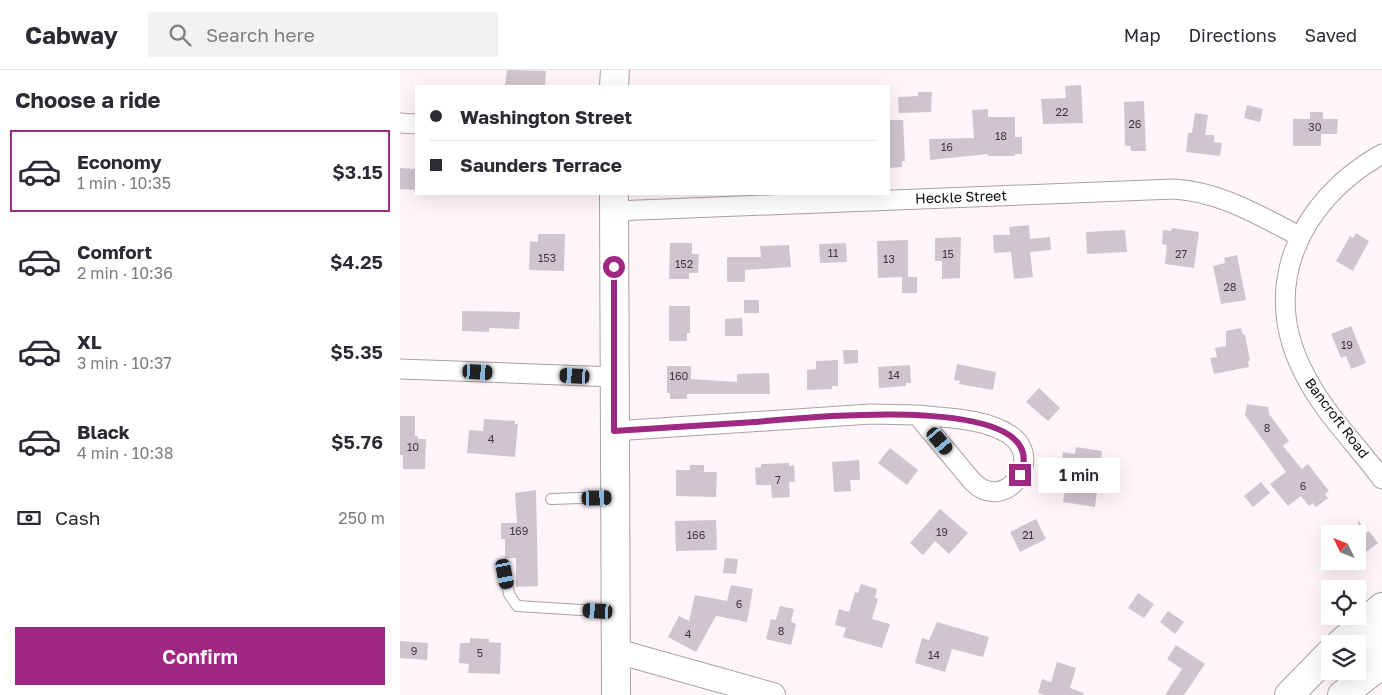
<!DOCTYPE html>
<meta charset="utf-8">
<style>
:root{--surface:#fff;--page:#f2f2f3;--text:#2b2b33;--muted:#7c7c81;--line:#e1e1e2;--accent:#9e2882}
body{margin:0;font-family:"Golos Text",sans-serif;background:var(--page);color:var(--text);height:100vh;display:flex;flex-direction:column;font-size:19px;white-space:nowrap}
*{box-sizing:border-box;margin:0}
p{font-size:16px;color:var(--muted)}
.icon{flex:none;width:28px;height:28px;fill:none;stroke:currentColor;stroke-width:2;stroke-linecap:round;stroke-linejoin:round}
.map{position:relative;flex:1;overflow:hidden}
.panel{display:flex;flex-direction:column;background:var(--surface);width:400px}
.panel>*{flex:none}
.top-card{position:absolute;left:15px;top:15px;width:475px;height:110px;border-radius:0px;box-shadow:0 5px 20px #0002;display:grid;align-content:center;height:110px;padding:0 15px;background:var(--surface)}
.needle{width:32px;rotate:313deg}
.fabs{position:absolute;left:921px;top:455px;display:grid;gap:10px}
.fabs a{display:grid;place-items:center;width:45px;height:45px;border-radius:0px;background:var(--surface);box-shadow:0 5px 20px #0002;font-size:25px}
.end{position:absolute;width:22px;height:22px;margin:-11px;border:6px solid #9e2882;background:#fff;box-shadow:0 0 0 2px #fff}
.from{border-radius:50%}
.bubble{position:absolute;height:35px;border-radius:0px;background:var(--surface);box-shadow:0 5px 20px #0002;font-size:16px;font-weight:600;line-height:35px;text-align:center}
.car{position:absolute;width:15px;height:30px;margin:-15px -8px;border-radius:6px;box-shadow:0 0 4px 1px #0007;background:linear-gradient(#222 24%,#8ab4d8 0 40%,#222 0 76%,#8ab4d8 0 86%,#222 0)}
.top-card b{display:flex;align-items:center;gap:18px;height:48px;font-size:19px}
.top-card b+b{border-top:1px solid var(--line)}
.top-card i{width:12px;height:12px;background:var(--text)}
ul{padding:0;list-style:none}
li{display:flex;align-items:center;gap:15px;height:82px;margin:0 10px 8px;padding:0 5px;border:2px solid transparent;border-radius:0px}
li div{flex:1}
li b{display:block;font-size:19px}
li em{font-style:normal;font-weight:600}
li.on{border-color:var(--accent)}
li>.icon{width:45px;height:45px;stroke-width:1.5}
h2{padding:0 15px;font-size:22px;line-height:60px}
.pay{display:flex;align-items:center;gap:12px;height:55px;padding:0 15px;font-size:19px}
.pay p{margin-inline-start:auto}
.action{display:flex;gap:10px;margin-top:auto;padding:10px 15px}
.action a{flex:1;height:58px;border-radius:0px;background:var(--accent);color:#fff;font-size:20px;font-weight:600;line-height:58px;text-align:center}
header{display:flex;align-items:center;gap:30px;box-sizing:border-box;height:70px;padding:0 25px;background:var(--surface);border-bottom:1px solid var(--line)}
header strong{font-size:24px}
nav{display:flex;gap:28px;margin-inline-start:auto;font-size:18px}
.search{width:350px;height:45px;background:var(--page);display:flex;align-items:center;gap:12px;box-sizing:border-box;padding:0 18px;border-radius:0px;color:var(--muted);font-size:19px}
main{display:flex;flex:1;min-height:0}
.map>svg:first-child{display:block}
.building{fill:#d0c5cc}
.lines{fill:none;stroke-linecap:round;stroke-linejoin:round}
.service-casing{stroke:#aba0a7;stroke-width:12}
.minor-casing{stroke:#aba0a7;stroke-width:21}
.tertiary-casing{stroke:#aba0a7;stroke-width:26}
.primary-casing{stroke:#aba0a7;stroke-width:30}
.trunk-casing{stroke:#aba0a7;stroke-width:30}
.service{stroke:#fff;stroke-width:10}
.minor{stroke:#fff;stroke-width:19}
.tertiary{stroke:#fff;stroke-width:24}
.primary{stroke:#fff;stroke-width:28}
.trunk{stroke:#fff;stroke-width:28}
.route{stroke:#9e2882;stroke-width:6}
.labels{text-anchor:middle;stroke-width:4;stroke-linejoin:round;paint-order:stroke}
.number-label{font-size:11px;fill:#403a3e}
.street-label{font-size:14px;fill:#100c0e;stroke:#fff}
</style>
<header>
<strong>Cabway</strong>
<div class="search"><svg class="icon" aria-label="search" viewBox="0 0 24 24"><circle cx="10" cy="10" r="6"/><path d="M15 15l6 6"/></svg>Search here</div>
<nav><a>Map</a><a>Directions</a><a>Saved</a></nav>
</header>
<main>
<section class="panel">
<h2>Choose a ride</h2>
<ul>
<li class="on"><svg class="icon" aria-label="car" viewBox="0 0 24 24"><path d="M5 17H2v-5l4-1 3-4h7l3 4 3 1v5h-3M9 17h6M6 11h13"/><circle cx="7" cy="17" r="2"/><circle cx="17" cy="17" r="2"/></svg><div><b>Economy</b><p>1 min · 10:35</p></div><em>$3.15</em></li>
<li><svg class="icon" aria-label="car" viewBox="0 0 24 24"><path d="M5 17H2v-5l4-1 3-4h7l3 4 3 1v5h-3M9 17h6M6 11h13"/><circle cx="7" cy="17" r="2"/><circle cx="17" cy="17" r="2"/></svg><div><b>Comfort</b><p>2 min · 10:36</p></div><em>$4.25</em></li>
<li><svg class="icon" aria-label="car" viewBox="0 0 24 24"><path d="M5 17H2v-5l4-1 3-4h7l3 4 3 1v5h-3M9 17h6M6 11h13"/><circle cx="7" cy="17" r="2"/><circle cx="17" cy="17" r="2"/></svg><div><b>XL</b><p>3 min · 10:37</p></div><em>$5.35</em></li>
<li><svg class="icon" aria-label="car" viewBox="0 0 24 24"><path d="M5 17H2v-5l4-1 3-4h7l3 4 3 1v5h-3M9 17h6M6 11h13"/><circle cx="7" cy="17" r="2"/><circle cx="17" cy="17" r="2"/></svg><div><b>Black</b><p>4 min · 10:38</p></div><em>$5.76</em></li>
</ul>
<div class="pay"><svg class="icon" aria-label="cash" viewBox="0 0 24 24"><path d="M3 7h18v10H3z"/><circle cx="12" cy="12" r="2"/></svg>Cash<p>250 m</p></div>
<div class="action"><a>Confirm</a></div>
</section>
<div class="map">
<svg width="982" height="625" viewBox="0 0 982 625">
<rect width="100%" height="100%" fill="#fff5fb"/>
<g class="building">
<path d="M107,0L146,1L145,16H105Z"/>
<path d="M681,15L683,53L643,54L641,29L666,28L665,16Z"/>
<path d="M518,22H532L531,42L499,43L498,27L518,26Z"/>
<path d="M744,31L746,81H731L730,76H725L724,32Z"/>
<path d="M847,35L863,39L860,52L844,48Z"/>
<path d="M588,39V47H615V67H622V84H615V86H588V84L530,90L529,69L574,68L572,40Z"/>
<path d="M910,42H923V49H938L937,64H921V76H893V49H910Z"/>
<path d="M795,43L808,45L805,65H814V72L822,73L820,86L786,82L788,63H792Z"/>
<path d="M489,50H503L505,91H502V97L489,98Z"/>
<path d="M0,98L16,99V120L0,119Z"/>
<path d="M629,155L630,169L650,167L651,180L630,182L633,207L614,209L611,182L594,183L593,165H610L609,157Z"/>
<path d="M772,158L799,162L794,198L765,194L767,175L762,174L763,160L771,161Z"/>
<path d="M725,160L727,182L687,184L686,162Z"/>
<path d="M956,163L969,171L953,201L936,191L950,166L953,168Z"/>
<path d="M138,164H165L164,201L129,200L130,171L138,172Z"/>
<path d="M561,167L560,208L542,209V191H535V168Z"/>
<path d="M508,170V207H517V223H502V207L478,208L477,171Z"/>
<path d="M270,173H292V184H299L298,203H289V209H269Z"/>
<path d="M446,173L447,192L420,193L419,174Z"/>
<path d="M389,175L391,197L345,200V212H327V187H361L360,176Z"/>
<path d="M837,185L846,230L821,234L813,196L825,193L824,188Z"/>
<rect x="344" y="230" width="15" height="13"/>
<path d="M269,236H290V263H287V271H269Z"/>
<path d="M62,241L120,242L119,259L89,258V262L62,261Z"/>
<path d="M342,248L343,266H325V249Z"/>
<path d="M951,256L966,293L951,299L946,286L941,288L931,264Z"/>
<path d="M841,258L843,265L845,264L850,291H848L849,297L814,304L810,288L817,287L815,278L826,276V261Z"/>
<path d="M443,280H458V293L444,294Z"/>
<path d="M438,290V316H432V319L407,320V300L416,299V291Z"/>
<path d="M557,294L596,302L593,320L559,314L560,311L554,310Z"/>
<path d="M510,295L511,313H506V316L479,318L478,297Z"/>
<path d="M267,296H291V309L337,312V304L369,303L370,324H287V329H270V323H267Z"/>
<path d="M639,318L660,338L648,351L626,332Z"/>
<path d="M847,334L868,337L869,344L889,371L883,376L902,399L908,394L929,421L925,424L928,428L916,437L913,433L909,436L901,426L888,436L870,414L886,402L845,345Z"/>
<path d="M0,346H15V366H18V369H26L25,399H3V385H0Z"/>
<path d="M84,349L115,351V354H118L115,387L67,383L69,360L83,361Z"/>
<path d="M676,377L702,381L695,437L663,432L666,415L659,414L663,382L675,384Z"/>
<path d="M490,378L518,400L507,415L478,393Z"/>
<path d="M459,390L460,410H450L451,421L434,422L432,392Z"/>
<path d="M389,393V396L394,395L395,412H389L390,427L372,428L371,415H356L355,398L361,397V394Z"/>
<path d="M290,395H304V402H317L316,427L276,426V400H290Z"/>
<path d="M861,412L870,423L853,437L844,426Z"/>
<path d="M136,420L138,516L116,517V488H105V469H101V453H117L115,423Z"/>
<path d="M540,439L568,463L549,484L535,471L523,485L510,473Z"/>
<path d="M636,449L646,469L620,482L610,462Z"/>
<path d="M316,450L317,480L276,481L275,451Z"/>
<path d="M958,450L967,463L969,461L978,473L958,488Z"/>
<path d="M325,488L338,489L336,504L323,503Z"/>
<path d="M461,514L477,519L475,528L478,529L472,549L490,554L482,578L443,567L446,558L435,555L439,539L449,542L455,522L458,523Z"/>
<path d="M331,515L353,519L347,552L316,546L296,582L268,567L279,546L289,551L295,525L327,531Z"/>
<path d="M738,523L754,534L744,548L728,538Z"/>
<path d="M380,536L394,539L391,552L396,554L391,575L366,569L371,549L376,550Z"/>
<path d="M768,541L784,552L775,564L760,552Z"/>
<path d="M537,552L589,567L583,587L552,579L545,602L515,593L522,568L529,570Z"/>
<path d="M70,568L89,569V572L101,573L100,604L68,603L69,594L59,593L60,573H70Z"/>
<path d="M0,571L28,573L27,590L0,588Z"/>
<path d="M776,575L805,594L784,625H765L782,599L767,589Z"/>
<path d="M657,592L676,598L670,618L684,623L683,625H645L638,623L642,609L651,612Z"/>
</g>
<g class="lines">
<g class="service-casing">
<g id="service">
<path d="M151,429L213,427"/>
<path d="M105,504L109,524L117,536L214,542"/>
</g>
</g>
<g class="minor-casing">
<g id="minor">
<path d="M0,53L16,54"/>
<path d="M982,84C900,130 858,217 905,305C924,343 957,375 982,409"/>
<path d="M214,141L774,119C821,122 858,145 899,166"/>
<path d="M0,299L215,307"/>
<path d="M214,361L471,344L517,345L572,411C604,445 646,390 610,365C585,348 546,348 517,345"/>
</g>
</g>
<g class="tertiary-casing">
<path id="tertiary" d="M216,581L373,625"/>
</g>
<g class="primary-casing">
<g id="primary">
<path d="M214,16L215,0"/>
<path d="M214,124L216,625"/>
</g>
</g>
<g class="trunk-casing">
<g id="trunk">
<path d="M940,574L982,537"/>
<path d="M958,583L982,565"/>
<path d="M889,625L930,583"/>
<path d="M942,625L982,594"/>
</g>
</g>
<use href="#service" class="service"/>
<use href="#minor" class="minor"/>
<use href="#tertiary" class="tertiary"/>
<use href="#primary" class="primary"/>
<use href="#trunk" class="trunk"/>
</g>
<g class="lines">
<path class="route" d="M214,197V361C261,358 308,355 355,352C393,349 658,319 620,405"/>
</g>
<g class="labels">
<g class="number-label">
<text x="662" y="46">22</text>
<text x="735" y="58">26</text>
<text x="915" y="61">30</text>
<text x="601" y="70">18</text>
<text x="547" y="81">16</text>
<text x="433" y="187">11</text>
<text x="548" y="188">15</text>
<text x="781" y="188">27</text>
<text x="147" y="192">153</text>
<text x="489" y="193">13</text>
<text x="284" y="198">152</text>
<text x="830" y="221">28</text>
<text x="947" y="279">19</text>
<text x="494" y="309">14</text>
<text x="279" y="310">160</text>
<text x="867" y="362">8</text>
<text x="91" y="373">4</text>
<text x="13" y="381">10</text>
<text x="378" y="414">7</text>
<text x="903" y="420">6</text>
<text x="119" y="465">169</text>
<text x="542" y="466">19</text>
<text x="296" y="469">166</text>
<text x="628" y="469">21</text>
<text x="339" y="538">6</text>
<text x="381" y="565">8</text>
<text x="288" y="568">4</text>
<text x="14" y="585">9</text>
<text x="80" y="587">5</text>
<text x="534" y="589">14</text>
</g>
<g class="street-label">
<text transform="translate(561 127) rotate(-2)" y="5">Heckle Street</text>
<text transform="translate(937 348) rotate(53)" y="5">Bancroft Road</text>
</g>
</g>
</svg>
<div class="fabs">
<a><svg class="needle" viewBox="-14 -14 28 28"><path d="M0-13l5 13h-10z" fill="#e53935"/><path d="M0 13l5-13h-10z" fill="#7c7c81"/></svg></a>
<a><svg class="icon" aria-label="locate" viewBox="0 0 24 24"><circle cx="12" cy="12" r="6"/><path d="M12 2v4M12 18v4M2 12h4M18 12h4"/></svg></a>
<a><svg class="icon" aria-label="layers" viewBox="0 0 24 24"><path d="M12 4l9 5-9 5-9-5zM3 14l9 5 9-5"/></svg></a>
</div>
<i class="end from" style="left:214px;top:197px"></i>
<i class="end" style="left:620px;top:405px"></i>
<div class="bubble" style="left:638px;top:388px;width:82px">1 min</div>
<i class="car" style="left:78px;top:302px;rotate:93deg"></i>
<i class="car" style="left:175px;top:306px;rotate:273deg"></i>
<i class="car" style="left:540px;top:371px;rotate:140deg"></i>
<i class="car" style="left:197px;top:428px;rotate:88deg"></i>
<i class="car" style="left:105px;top:504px;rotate:169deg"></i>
<i class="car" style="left:198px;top:541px;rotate:273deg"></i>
<div class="top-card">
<b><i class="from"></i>Washington Street</b>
<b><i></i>Saunders Terrace</b>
</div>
</div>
</main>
